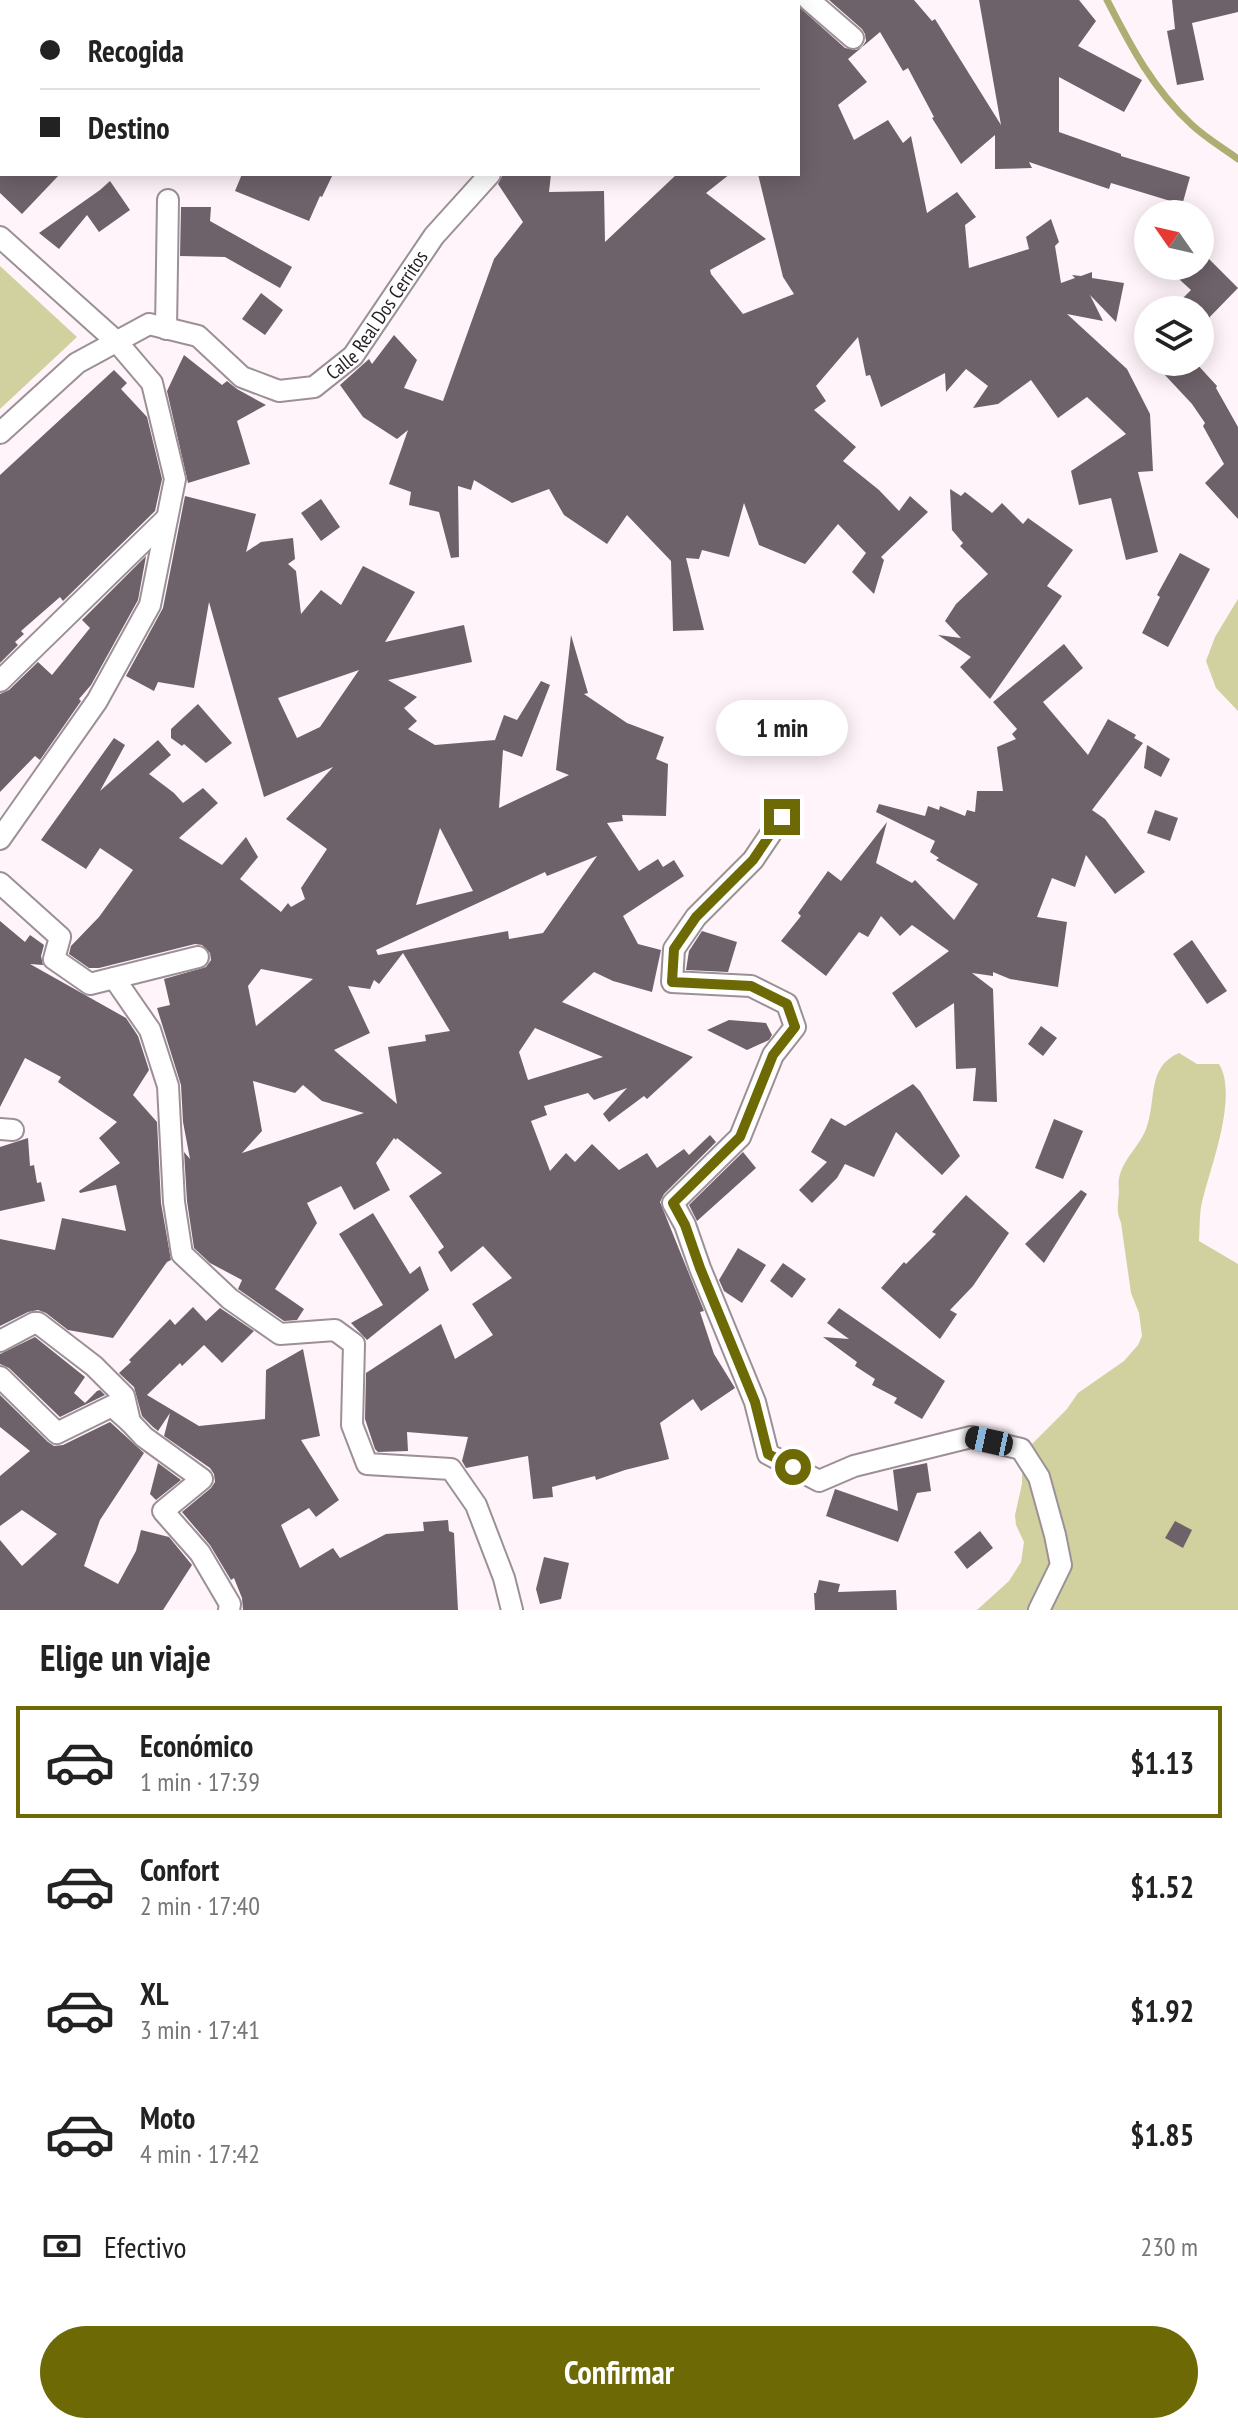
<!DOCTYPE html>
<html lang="es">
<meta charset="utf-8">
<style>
:root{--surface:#fff;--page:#f6f6f6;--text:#222;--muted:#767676;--line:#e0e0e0;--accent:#6d6a06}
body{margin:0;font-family:"PT Sans Narrow",sans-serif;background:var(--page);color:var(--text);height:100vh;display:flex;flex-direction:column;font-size:30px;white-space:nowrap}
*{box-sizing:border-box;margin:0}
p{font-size:26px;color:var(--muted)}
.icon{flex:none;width:44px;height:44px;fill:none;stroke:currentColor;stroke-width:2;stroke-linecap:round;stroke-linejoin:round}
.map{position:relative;height:1610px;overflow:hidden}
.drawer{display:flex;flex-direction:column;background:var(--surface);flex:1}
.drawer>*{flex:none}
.guide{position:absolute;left:0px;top:0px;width:800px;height:176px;box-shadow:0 4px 20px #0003;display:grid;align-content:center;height:176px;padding:0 40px;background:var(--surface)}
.needle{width:52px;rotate:304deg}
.controls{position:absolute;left:1134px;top:200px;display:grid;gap:16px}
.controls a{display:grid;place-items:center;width:80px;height:80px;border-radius:50%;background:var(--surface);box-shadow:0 4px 20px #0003;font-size:40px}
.end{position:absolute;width:36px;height:36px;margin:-18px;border:10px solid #6d6a06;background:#fff;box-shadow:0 0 0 4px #fff}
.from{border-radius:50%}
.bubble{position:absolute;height:56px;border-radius:28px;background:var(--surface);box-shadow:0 4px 20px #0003;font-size:26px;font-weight:700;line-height:56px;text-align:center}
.car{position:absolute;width:24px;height:48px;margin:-24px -12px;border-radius:10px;box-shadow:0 0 6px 2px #0007;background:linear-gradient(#222 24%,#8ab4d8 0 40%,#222 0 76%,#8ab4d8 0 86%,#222 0)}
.guide b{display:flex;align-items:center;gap:28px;height:76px;font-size:30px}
.guide b+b{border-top:2px solid var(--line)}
.guide i{width:20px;height:20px;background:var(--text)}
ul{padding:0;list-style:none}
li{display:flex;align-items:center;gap:24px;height:112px;margin:0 16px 12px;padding:0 24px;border:4px solid transparent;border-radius:0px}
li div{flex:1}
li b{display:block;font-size:30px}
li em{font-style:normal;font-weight:700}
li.on{border-color:var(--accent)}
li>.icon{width:72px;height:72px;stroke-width:1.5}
h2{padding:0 40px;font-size:36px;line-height:96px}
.pay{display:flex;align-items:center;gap:20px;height:88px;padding:0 40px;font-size:30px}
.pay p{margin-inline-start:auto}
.cta{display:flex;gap:16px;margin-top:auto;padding:16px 40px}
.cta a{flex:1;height:92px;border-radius:48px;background:var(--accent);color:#fff;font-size:32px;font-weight:700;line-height:92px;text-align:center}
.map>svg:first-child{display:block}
.green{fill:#d0d19f}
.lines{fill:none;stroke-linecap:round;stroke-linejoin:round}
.stream{stroke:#aeae72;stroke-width:7}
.building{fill:#6e626a;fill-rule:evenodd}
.minor-casing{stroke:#9c9097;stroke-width:24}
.minor{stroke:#fff;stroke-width:20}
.route{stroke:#6d6a06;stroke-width:10}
.labels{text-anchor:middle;stroke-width:8;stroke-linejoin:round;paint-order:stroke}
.street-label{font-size:20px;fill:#241f22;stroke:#fff}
</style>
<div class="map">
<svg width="1238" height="1610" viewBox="0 0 1238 1610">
<rect width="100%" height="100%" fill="#fef4fa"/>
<g class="green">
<path d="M0,266L77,337L0,409Z"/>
<path d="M1238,599V711L1216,688L1206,661L1215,637Z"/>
<path d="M1179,1053L1197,1064H1219C1238,1095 1212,1163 1203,1198C1199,1211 1200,1227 1199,1241L1238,1264V1610H977L1009,1581L1021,1562L1024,1542L1016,1525L1015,1515L1022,1484V1475L1032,1444L1067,1409L1078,1393L1124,1361L1138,1345L1142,1336L1139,1313L1131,1293L1121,1223C1116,1211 1118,1204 1119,1192C1119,1188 1118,1183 1119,1179C1122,1160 1139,1147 1146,1129C1157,1101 1146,1067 1179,1053Z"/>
</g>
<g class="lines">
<path class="stream" d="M1107,0C1131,47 1153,89 1192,125C1206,138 1223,148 1238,159"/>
</g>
<g class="building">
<path d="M829,0H914L932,21L935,19L1001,125L979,0H1079L1096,21L1078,46L1142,80L1124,112L1059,77V132L1121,154V156L1190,177L1183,202L1175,200L1177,203L1111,183L1109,189L1029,162L1032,168L995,169V135L961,164L932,118L934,117L908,68L903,71L880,32L848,59L867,82L838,105L854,140L888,120L903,143L911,136L927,213L957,192L976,217L965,225L969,268L1029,249L1026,237L1051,219L1059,242L1055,246L1061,283L1075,278L1072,275L1081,276L1092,272V278L1124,283L1116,322L1090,295L1103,321L1067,314L1127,369L1150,414L1153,471L1138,472L1158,552L1126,560L1111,498L1079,505L1071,471L1126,434L1087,397L1058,418L1031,380L998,404L973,408L988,386L966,369L946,392L945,373L881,407L870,375L866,376L858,337L816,386L826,401L814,410L856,447L843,461L879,490L899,511L910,496L928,512L881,557L884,560L874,594L852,572L866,553L838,524L805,564L759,545L744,503L729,557L702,550L699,559L686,558L704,630L673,631L671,561L627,515L607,544L564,515L549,489L512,503L474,480L471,490L458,486L459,557L451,558L439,512L409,505L411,492L389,484L408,430L397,439L363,417L340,385L369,359L372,364L394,335L417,360L404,388L443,401L494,259L523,222L498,184L503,174H551L549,192L604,191L605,242L677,174H730L706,193L766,239L710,270L711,274L743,314L794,294L783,277L758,174H798V6L845,48L856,50L862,47L866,41L865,34L862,29Z"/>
<path d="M1172,0H1238V12L1192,23L1204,80L1177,85L1167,31L1175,29Z"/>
<path d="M0,174H60L22,214L0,193Z"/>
<path d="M242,174H333L322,197L320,196L309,221L235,191Z"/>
<path d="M110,181L130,210L99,232L87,215L59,249L39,233L100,190Z"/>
<path d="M181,207H211L210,221L292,267L280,288L225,257L180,256Z"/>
<path d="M1202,252L1238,288L1200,327V310H1171L1191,290L1180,280L1191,266H1200Z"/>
<path d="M261,293L283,310L265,335L242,319Z"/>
<path d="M184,355L222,385L227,381L237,389L266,405L237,421L250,464L188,483L167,391Z"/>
<path d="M1178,362H1195L1217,386L1216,388L1238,427V519L1205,483L1224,464L1203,426L1205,423L1192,404L1164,374Z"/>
<path d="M114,370L127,383L121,389L147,417L162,479L155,511L63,601L60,597L21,631L24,634L15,642L18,645L0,663V475Z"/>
<path d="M950,489L961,496L965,492L992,513L1002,503L1023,524L1028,518L1073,550L1047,586L1062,596L990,699L960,667L971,657L938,635L961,638L945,621L956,604L988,574L960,546L963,543L952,530Z"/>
<path d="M185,496L256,514L246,552L261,542L293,538L295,559L288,564L296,571L301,614L321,590L341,605L363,566L415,592L385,642L464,625L472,662L388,680L417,697L404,708L417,721L408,729L435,745L495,740L504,715L517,720L541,681L550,685L522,757L503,750L499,808L569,775L556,770L571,635L588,693L584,694L627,723L664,737L656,759L668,764L666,816L622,815L623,821L607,823L639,871L658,859L663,867L674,860L684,876L623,916L638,944L661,950L652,992L613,981L594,972L562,1002L693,1057L647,1099L644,1096L609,1122L603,1114L627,1088L594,1100L588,1093L544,1106L547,1115L531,1121L550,1171L566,1153L575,1162L592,1144L619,1170L647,1153L657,1168L684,1149L689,1155L710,1135L716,1142L664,1194L660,1202L704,1311L700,1312L714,1354L735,1388L701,1411L693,1399L660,1423L669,1459L625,1470L596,1480L595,1476L552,1487L553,1497L533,1499L528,1456L466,1468L462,1461L468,1437L407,1432L408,1451L378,1452L375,1449L365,1419L366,1373L441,1324L455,1359L493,1335L472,1304L512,1278L483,1246L451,1272L438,1252L444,1247L409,1196L442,1173L397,1138L396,1140L394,1138L376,1163L390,1190L354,1210L341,1186L307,1203L317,1223L275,1289L304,1309L297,1320L284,1321L238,1289L242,1280L210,1263L194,1248L187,1201L184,1152L190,1159L183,1122L181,1085L157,1008L170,1005L164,979L206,967L211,960L210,953L202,945L195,944L99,968H89L69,954L71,946L99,917L133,870L100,848L86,869L41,840L114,738L125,745L100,791L158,740L171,755L149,774L174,793L183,803L203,788L218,803L179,838L222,865L246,837L258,857L240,879L281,912L288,903L291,907L305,899L301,888L327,849L286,819L333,767L264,797L209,602L194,688L158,682L154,691L126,676L163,608ZM359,670L320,727L297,738L278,698ZM440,828L473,891L416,905ZM597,856L543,933L509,939L508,931L378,955L376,950L545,872L547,876ZM403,953L450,1031L425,1035L426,1041L388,1047L397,1104L334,1050L370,1033L348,986L370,989L374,980L379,984ZM261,969L313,979L256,1026L248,986ZM535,1028L603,1057L528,1080L519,1052ZM253,1081L295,1093L303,1085L322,1101L364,1113L242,1153L262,1131Z"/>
<path d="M321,499L340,527L321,541L301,513Z"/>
<path d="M1180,553L1210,569L1168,647L1142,633L1160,597L1157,595Z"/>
<path d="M146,556L138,600L91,685L79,699L81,701L40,760L35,756L0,792V694L9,690L38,662L52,675L90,628L82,620Z"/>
<path d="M1064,644L1083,668L1043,702L1088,755L1108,719L1136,735L1134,738L1143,743L1092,810L1105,819L1145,872L1115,894L1086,855L1075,887L1052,878L1037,917L1067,922L1058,987L1010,979L993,972V976L972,973L993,989L997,1102L973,1101L976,1068L956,1069L954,1003L916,1028L892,993L949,951L912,925L900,936L881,916L868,937L859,932L826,976L781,941L801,916L798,913L828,871L841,881L887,822L876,863L912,883L915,880L954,920L978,884L936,860L939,858L930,852L935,841L876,812L879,804L925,816L928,806L939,810L940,806L965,816L967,810L975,812L977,791H1003L997,747L1016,739L1012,734L1017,729L993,702Z"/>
<path d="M198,704L232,743L206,763L184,744L182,746L171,738V729Z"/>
<path d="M1147,745L1170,759L1161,777L1144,768Z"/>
<path d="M1155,810L1178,818L1170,841L1147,833Z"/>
<path d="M0,921L25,942L30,935L44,945L41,956L43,965L30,964L126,1018L138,1036L149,1070L133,1095L157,1122L161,1203L171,1260L167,1262L113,1338L68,1330L46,1313L38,1310L28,1312L0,1326V1239L55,1250L62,1218L126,1231L116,1185L80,1193L79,1191L120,1163L99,1138L117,1122L58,1082L61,1077L25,1058L0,1107Z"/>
<path d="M702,931L737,942L728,972L686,970L689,951Z"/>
<path d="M1192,940L1227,991L1207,1004L1173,954Z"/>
<path d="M729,1020L766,1023L772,1035L769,1040L747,1050L707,1030Z"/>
<path d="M1041,1026L1057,1038L1043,1056L1028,1044Z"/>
<path d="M913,1084L920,1091L960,1156L942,1175L896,1132L874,1177L845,1164L837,1178L812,1203L799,1190L827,1162L811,1152L831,1118L845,1126Z"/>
<path d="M1054,1119L1083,1131L1063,1179L1035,1168Z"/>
<path d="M28,1138L30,1166L34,1165L37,1183L41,1182L45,1201L0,1211V1147Z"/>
<path d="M743,1152L756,1168L697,1221L689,1205Z"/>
<path d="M1081,1190L1087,1194L1044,1263L1025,1244Z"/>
<path d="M966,1195L1009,1233L973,1286L950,1310L957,1314L940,1339L881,1288L904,1262L906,1264L936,1234L932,1232Z"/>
<path d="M373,1213L410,1274L420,1266L429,1290L367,1340L351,1323L383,1305L339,1234Z"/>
<path d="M738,1248L766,1265L742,1303L724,1291L719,1280Z"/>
<path d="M783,1263L806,1279L792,1298L770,1281Z"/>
<path d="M193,1307L206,1321L220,1308L254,1331L222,1363L204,1345L182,1366L180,1363L147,1395L199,1426L265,1419L266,1370L303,1349L320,1436L301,1440L339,1500L316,1517L309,1508L281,1525L300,1568L333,1548L340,1558L386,1534L424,1531L423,1522L448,1520L449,1531L454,1533L458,1610H243L242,1598L234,1578L231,1580L210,1545L182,1512L211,1488L215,1482L214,1474L210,1468L164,1436L170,1413L158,1431L153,1427L142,1416L134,1387L119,1373L131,1362L129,1360L170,1319L175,1325Z"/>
<path d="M839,1308L945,1381L922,1419L894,1403L897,1398L872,1385L875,1379L855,1366L857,1362L823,1337L849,1339L827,1323Z"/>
<path d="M35,1337L85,1377L74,1393L85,1403L97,1391L100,1390L105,1395L60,1417L9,1368L0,1364V1354Z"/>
<path d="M0,1395L48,1442L54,1446L63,1445L110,1422L144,1453L100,1520L84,1566L118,1584L136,1551L141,1530L169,1537L192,1565L163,1610H0V1540L22,1566L57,1534L22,1510L0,1526V1476L30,1451L0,1427Z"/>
<path d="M158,1463L181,1480L156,1500L150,1494Z"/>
<path d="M927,1463L931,1491L917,1493L898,1542L826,1516L835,1489L898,1511L893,1470Z"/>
<path d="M1175,1521L1192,1530L1183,1548L1165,1538Z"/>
<path d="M980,1531L993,1548L967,1569L954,1552Z"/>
<path d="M544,1557L569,1563L561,1599L540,1604L536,1589Z"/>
<path d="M819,1580L840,1584L838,1592L896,1590L897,1610H815L814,1593H816Z"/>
</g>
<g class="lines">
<g class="minor-casing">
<g id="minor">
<path d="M228,0L231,2"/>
<path d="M423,0L425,2"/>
<path d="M532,0L533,2"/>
<path d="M809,0L853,38"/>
<path d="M26,2L27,0"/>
<path d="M617,2V0"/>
<path d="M0,42L2,40"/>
<path d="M0,237L117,342L152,383L175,479L150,605L97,701L0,839"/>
<path d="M166,329L168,200"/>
<path id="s1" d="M0,433L77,363L149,324L198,336L242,377L279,391L314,387L353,356L434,236L490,174"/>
<path d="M0,681L167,518"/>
<path d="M782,817L753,860L696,917L674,949L672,982L751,986L787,1004L795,1027L773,1055L740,1137L673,1203L685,1225L700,1268L755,1402L768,1454L819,1481L854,1466L971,1437L1021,1449L1039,1477L1055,1535L1061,1565L1039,1610"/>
<path d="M0,883L60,937L54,959L90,984L114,978L150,1030L168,1086L174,1202L182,1254L230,1299L280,1334L335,1330L354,1344L352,1425L367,1464L451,1469L476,1505L504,1578L512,1610"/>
<path d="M114,978L198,957"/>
<path d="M0,1129L13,1130"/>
<path d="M0,1341L34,1323H38L94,1366L124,1396L130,1422L144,1437L202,1479L163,1511L200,1553L230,1604L229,1610"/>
<path d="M0,1377L57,1433L112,1406L130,1422"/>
</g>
</g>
<use href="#minor" class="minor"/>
</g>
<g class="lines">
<path class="route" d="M782,817L753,860L696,917L674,949L672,982L751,986L787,1004L795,1027L773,1055L740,1137L673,1203L685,1225L700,1268L755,1402L768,1454L793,1467"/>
</g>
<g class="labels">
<g class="street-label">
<text dy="7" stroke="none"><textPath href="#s1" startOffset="468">Calle Real Dos Cerritos</textPath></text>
</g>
</g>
</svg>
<div class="controls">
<a><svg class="needle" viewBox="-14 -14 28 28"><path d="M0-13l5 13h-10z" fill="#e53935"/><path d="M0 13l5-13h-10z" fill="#767676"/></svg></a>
<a><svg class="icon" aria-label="layers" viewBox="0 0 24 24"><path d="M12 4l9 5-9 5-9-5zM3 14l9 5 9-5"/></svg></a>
</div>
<i class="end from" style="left:793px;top:1467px"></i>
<i class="end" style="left:782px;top:817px"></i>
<div class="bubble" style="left:716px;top:700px;width:132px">1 min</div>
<i class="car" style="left:989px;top:1441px;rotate:282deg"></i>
<div class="guide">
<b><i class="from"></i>Recogida</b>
<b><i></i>Destino</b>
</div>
</div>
<section class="drawer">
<h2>Elige un viaje</h2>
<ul>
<li class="on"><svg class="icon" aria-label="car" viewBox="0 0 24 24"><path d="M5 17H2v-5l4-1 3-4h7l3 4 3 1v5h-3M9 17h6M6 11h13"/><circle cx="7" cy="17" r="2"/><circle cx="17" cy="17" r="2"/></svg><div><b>Económico</b><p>1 min · 17:39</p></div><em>$1.13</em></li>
<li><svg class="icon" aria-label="car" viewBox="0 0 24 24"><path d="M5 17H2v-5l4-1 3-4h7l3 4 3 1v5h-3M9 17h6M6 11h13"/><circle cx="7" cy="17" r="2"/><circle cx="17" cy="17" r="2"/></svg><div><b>Confort</b><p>2 min · 17:40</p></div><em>$1.52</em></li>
<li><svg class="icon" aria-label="car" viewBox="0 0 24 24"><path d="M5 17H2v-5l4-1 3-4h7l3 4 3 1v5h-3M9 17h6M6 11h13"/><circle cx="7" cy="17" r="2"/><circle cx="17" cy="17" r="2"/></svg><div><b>XL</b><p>3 min · 17:41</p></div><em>$1.92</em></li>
<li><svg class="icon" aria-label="car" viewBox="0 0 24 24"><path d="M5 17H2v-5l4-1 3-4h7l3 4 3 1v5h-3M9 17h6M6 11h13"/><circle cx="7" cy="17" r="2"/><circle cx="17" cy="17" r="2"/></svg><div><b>Moto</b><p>4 min · 17:42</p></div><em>$1.85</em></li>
</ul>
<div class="pay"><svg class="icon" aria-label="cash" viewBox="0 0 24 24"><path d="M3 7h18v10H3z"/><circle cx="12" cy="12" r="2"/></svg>Efectivo<p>230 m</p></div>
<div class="cta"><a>Confirmar</a></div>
</section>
